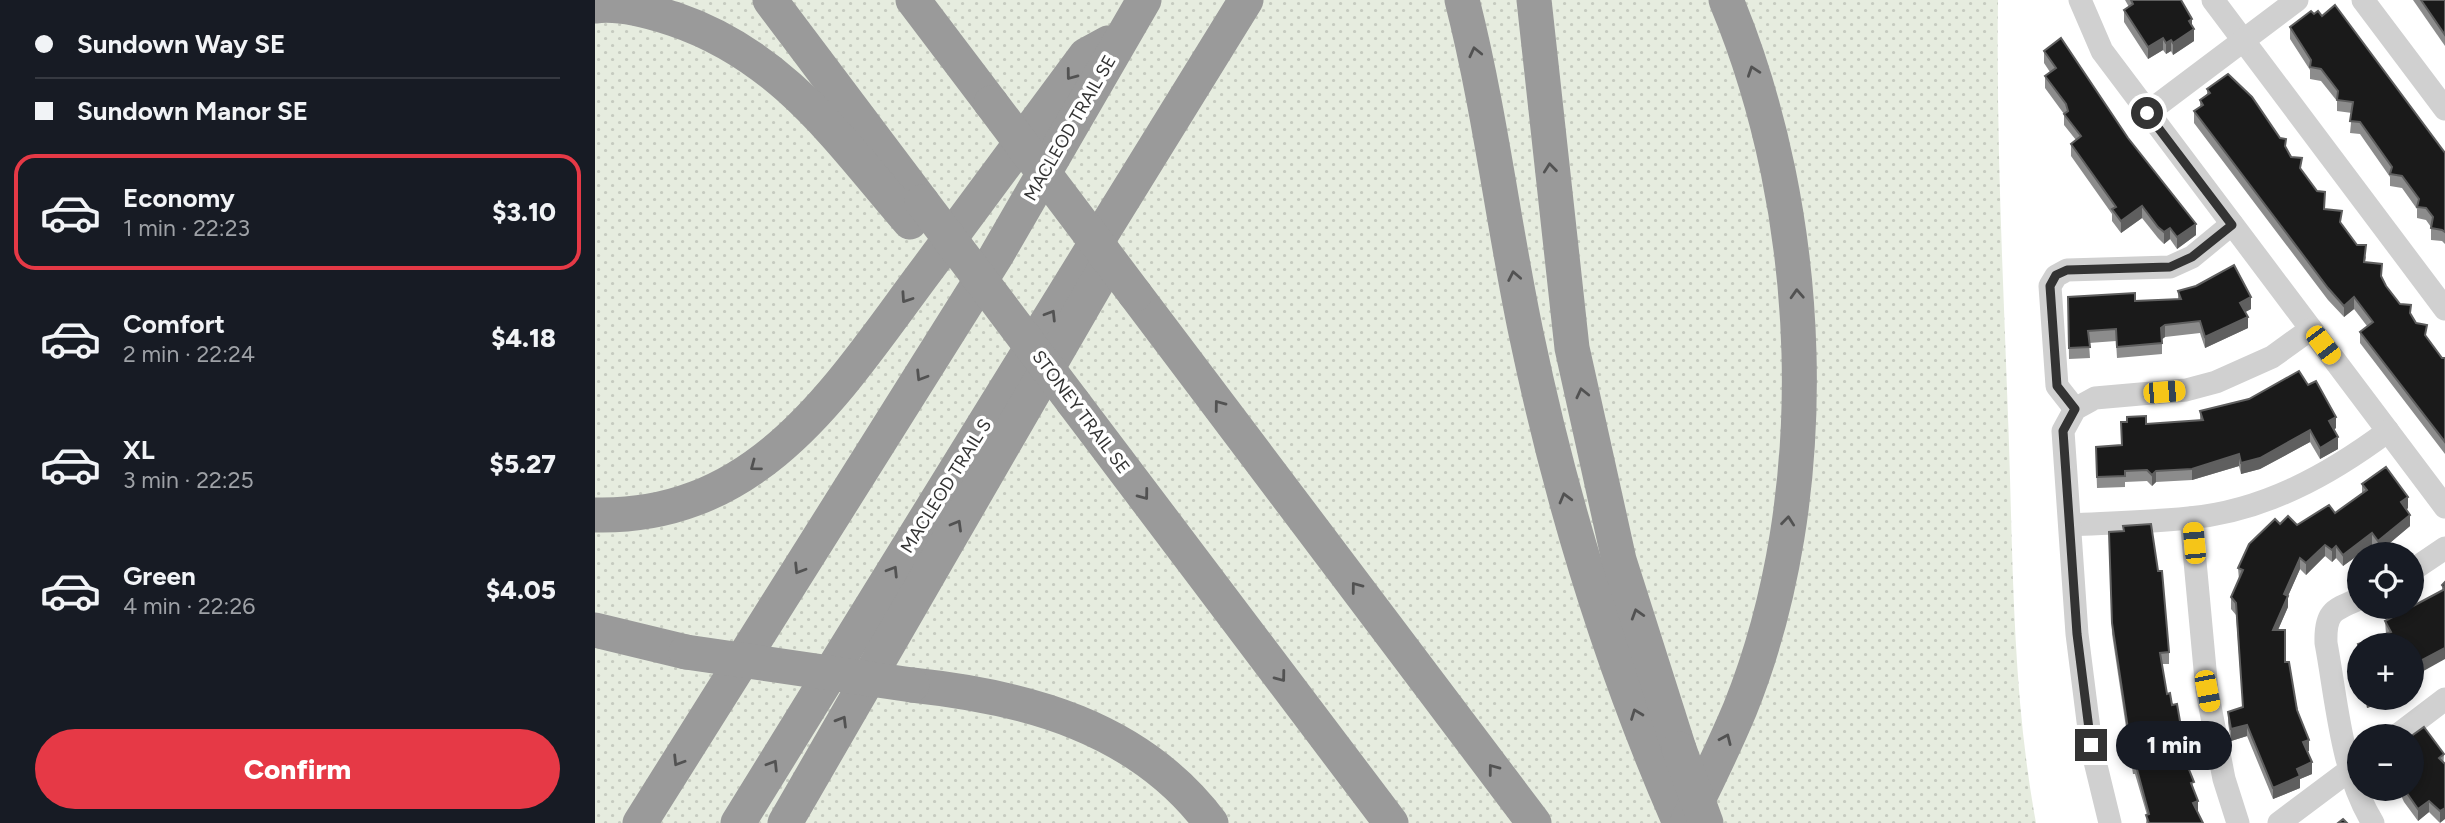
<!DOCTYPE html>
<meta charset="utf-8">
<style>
:root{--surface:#171b24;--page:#20242c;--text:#f1f3f6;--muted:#9ea1a6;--line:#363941;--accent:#e63946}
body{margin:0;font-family:Figtree,sans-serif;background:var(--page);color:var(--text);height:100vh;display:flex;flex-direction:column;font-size:26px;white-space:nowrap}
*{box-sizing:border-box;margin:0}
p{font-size:23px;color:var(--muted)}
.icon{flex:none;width:38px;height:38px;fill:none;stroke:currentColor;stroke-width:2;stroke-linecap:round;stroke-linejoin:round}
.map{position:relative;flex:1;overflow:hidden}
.panel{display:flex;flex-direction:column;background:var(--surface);width:595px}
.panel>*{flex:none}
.top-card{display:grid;align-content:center;height:154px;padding:0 35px;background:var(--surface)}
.fabs{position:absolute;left:1752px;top:542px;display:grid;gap:14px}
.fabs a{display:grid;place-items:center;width:77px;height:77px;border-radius:50%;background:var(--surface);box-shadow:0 4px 10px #0003;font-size:35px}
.end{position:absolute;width:32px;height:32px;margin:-16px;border:9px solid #333;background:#fff;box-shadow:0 0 0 4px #fff}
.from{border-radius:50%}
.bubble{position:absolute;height:49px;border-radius:24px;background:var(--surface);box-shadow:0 4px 10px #0003;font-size:23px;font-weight:800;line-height:49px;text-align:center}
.car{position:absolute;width:21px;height:42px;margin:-21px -10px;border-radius:9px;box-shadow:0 0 5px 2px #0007;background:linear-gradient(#f5c518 24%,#345 0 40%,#f5c518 0 76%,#345 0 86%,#f5c518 0)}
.top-card b{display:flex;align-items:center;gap:24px;height:66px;font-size:26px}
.top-card b+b{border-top:2px solid var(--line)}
.top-card i{width:18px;height:18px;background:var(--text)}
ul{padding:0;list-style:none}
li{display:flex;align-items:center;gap:21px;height:116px;margin:0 14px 10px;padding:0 21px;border:4px solid transparent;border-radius:21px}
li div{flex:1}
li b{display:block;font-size:26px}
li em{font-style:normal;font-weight:800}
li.selected{border-color:var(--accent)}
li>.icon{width:63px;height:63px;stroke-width:1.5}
.primary-button{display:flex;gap:14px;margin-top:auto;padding:14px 35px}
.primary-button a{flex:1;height:80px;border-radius:42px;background:var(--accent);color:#fff;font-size:28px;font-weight:800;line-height:80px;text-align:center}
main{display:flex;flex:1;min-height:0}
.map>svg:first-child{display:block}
.grass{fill:url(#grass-dots)}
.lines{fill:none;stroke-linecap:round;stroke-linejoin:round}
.minor{stroke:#d0d0d0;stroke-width:23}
.highway{stroke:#9a9a9a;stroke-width:35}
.highway-bridge{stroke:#9a9a9a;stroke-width:35}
.wall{fill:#8c8c8c}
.shaded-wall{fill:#5f5f5f}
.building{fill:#1a1a1a;stroke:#5f5f5f;stroke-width:2}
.oneway{stroke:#525252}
.route{stroke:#333;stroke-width:9}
.labels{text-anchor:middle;stroke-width:7;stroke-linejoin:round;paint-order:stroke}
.street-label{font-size:18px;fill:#333;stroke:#fff}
</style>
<main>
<section class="panel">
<div class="top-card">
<b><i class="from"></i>Sundown Way SE</b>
<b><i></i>Sundown Manor SE</b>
</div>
<ul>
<li class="selected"><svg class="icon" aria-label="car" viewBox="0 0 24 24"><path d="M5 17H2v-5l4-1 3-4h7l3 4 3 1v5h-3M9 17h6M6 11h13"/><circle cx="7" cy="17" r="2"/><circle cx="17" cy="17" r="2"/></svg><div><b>Economy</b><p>1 min · 22:23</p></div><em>$3.10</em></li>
<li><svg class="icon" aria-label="car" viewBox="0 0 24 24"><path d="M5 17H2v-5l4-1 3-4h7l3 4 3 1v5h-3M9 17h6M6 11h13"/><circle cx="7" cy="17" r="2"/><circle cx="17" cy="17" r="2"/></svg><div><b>Comfort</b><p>2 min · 22:24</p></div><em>$4.18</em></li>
<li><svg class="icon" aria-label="car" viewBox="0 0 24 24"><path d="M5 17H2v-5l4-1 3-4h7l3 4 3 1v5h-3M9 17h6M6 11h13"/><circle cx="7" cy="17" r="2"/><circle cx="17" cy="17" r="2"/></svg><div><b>XL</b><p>3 min · 22:25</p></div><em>$5.27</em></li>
<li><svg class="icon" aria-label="car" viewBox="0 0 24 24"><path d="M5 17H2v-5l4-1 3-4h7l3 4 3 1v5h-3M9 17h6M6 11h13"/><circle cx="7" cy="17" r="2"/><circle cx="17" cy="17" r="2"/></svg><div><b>Green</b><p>4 min · 22:26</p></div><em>$4.05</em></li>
</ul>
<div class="primary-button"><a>Confirm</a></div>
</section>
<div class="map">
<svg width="1850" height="823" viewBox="0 0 1850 823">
<defs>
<pattern id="grass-dots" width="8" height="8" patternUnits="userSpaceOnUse" patternTransform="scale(1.75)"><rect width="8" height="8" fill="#e6ecdf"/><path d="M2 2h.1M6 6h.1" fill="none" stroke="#c6cbc0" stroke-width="1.8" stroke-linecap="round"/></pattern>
</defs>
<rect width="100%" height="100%" fill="#fff"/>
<path class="grass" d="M0,0H1403C1401,148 1409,296 1414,444C1418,570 1418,699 1441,823H0Z"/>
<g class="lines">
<g class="minor">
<path d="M1485,0L1507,51L1850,507"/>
<path d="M1618,0L1850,309"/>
<path d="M1768,0L1850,109"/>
<path d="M1552,113L1702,0"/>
<path d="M1480,409L1462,386L1455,286L1461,276L1472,270L1575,267L1597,257L1637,224"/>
<path d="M1596,518L1612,691L1629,779L1643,823"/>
<path d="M1476,525C1515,523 1555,522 1594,518C1669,511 1734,475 1793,431"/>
<path d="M1816,571L1850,548"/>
<path d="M1764,599C1738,610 1730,612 1731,643C1742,702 1746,771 1778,823"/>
<path d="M1800,737L1850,699"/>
<path d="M1515,823L1496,745L1482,634L1468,431L1480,409L1500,398L1591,390L1621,382L1677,357L1716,329"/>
<path d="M1684,823L1764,763"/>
</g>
<g class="highway">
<path d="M175,0L327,202"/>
<path d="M318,0L396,103"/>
<path d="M867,0C895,110 908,223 931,333C966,501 1016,666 1085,823"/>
<path d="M939,0L977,348L1024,560L1084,749"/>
<path d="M0,6C26,3 54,11 79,19C188,56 243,139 315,222"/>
<path d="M540,294L939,823"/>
<path d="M478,402L796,823"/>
<path d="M0,515C167,519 245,385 333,268C386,197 438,126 491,55L513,43"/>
<path d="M0,630L91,652"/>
<path d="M317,685C431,697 544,727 616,823"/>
<path d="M1093,820C1111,784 1129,747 1145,709C1232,492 1220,214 1131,0"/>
<path d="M45,823L401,256L549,0"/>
<path d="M143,823L651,0"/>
<path d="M190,823L508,272"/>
</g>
<g class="highway-bridge">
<path d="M396,103L540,294"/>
<path d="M327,202L478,402"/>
<path d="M91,652L317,685"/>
<path d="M1084,749L1111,823"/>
</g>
</g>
<g class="wall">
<path d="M1530,0H1586L1597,26L1599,41L1578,55L1576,51L1571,54L1568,50L1553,59L1529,22V10L1534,7Z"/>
<path d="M1818,0H1850V46Z"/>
<path d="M1695,27L1850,153V244L1847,241L1836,240V227L1831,220L1822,218V209L1807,188L1795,186V177L1765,134L1755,133L1757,113L1742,111V101L1726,81L1715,79V70L1695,39Z"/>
<path d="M1449,51L1533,138L1601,235L1582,249L1575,239L1569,244L1563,238L1547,218L1526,233L1517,221V214L1476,156V144L1481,140L1469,125V114L1450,88V76L1455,72L1449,63Z"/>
<path d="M1612,89L1691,148L1730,204V209L1747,224L1771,257L1770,262L1787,278L1791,286L1805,304L1816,315L1847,358H1850V454L1765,343V332L1772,326L1759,309L1749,317L1733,300L1599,123V111L1605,107V100L1612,94Z"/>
<path d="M1583,291L1656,309L1650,312L1653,328L1610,348L1605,333L1570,337L1567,339V354L1522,358L1521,341L1494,343L1495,358L1474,359L1473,297L1540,301L1583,299Z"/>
<path d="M1713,385L1741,428L1739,430L1743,449L1725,459L1715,442L1665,469L1646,474L1644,466L1597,480L1561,482L1557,486L1552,481L1530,482V487L1502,488L1501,458L1527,445L1526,422L1551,424L1605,420V411Z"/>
<path d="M1767,484L1813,508L1811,510L1815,526L1783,553L1777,545L1748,566L1741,558L1737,562L1730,556L1711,575L1705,569L1693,596V607L1683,630L1690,662L1714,751H1713L1717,774L1705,779V788L1678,799L1652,736L1636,741L1633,723V712L1648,708L1641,615L1636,609V597L1644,580L1643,568L1685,524L1702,525L1740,513L1767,493Z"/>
<path d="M1514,532L1574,652V664H1567L1572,694L1577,705L1599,790L1603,813L1608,823H1551L1552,815L1540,774H1538L1517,634Z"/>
<path d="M1850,582V659L1764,646V657L1763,644L1791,634L1790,621L1847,591V585Z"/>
<path d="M1762,665H1764V683L1762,677Z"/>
<path d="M1769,698H1801L1772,708Z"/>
<path d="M1849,754L1845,823L1834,812L1823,821L1809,802L1803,789H1816Z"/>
</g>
<g class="shaded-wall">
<path d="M1597,19V31L1599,29V41L1578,55V43L1594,21Z"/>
<path d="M1568,38V50L1553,59V47Z"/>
<path d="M1576,40V51L1571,54V43Z"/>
<path d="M1547,206V218L1526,233V221Z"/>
<path d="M1601,224V235L1582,249V237Z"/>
<path d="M1575,228V239L1569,244V232Z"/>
<path d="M1656,297V309L1645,315V303Z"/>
<path d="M1759,297V309L1749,317V306Z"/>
<path d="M1653,317V328L1610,348V337Z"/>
<path d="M1570,325V337L1566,340V328Z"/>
<path d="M1741,417V428L1734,432V421Z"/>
<path d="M1715,430V442L1665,469L1646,474V463Z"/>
<path d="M1743,437V449L1725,459V448Z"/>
<path d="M1644,454V466L1597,480V469Z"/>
<path d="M1561,471V482L1557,486V475Z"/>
<path d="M1813,497V508L1806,514V502Z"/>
<path d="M1815,515V526L1783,553V541Z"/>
<path d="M1777,533V545L1748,566V555Z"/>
<path d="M1730,545V556L1711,575V563Z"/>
<path d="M1741,546V558L1737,562V550Z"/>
<path d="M1705,558V569L1693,596V607L1678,641V630L1689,594Z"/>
<path d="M1850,648V659L1816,678V666Z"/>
<path d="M1772,698H1801L1772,708Z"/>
<path d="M1652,725V736L1636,741V729Z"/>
<path d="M1714,740V751L1708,753V742Z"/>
<path d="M1717,762V774L1705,779V788L1678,799V788L1702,769Z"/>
<path d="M1603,801V813L1598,803Z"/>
<path d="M1834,801V812L1823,821V809Z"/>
<path d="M1850,808V819L1845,823V811Z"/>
</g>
<g class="building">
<path d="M1536,0H1586L1597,19L1594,21L1599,29L1578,43L1576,40L1571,43L1568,38L1553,47L1529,10L1538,4Z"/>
<path d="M1826,0H1850V35Z"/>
<path d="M1740,5L1850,153V232L1847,230L1836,228L1838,217L1831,208L1822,207L1824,199L1807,176L1795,174L1797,167L1765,122L1755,121L1758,102L1742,100L1743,91L1726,69L1715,67L1716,60L1695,27L1716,11L1719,14L1723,11L1727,16Z"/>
<path d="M1466,38L1533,138L1601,224L1582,237L1575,228L1569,232L1563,227L1547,206L1526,221L1517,209L1521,207L1476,144L1486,136L1469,114L1473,111L1471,104L1450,76L1461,68L1449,51Z"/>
<path d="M1633,74L1657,97L1685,138L1691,139L1690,146L1696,157L1707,158L1705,168L1722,191L1730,192L1729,209L1747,211L1745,222L1762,245H1771L1769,262L1787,264L1786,276L1791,286L1805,304L1816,305L1815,313L1821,323L1832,325L1830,335L1847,358H1850V442L1765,332L1778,322L1759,297L1749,306L1733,288L1599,111L1608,105L1605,100L1615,93L1612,89Z"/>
<path d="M1639,265L1656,297L1645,303L1653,317L1610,337L1605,321L1570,325L1566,328L1567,343L1522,347L1521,329L1493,331L1495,347L1474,348L1473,297L1540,293V301L1586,299L1583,291L1601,286Z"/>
<path d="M1704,371L1713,385L1721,381L1741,417L1734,421L1743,437L1725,448L1715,430L1665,458L1646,463L1644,454L1597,469L1561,471L1557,475L1552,470L1530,471V476L1502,477L1501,447L1527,445L1526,422H1532V417L1551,416V424L1608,420L1605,411L1654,399Z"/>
<path d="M1791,467L1813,497L1806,502L1815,515L1783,541L1777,533L1748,555L1741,546L1737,550L1730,545L1711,563L1705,558L1689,594L1693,596L1678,630H1690V662H1694L1702,710L1714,740L1708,742L1717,762L1702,769L1705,776L1678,788L1652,725L1636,729L1633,712L1648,707L1641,603L1636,597L1648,570L1643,568L1654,544L1680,519L1685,524L1693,516L1702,525L1734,505L1740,513L1772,490L1767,484Z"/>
<path d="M1556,524L1563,571H1567L1574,652L1565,653L1572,694L1575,693L1577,705L1582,704L1593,767L1599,782L1596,783L1603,801L1598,803L1608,823H1554L1551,815L1554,814L1540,762H1538L1517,623L1514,532L1529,531L1528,526Z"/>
<path d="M1850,582V648L1816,666V646H1764L1763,644L1796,632L1790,621L1850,589L1847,585Z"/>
<path d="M1829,727L1849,754L1844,758L1850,764V808L1845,811L1834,801L1823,809L1809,789H1816V737H1815Z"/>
<path d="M1748,819L1752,823H1743Z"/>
</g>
<defs><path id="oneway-chevron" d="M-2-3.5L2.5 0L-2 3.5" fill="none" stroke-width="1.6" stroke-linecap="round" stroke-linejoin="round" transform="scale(1.75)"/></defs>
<g class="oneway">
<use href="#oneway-chevron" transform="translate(880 52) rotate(-103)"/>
<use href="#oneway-chevron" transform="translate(1158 71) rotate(-109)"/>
<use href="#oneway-chevron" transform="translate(476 75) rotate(127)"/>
<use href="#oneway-chevron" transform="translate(955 168) rotate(-96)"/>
<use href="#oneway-chevron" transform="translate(919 276) rotate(-101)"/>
<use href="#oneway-chevron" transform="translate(1202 294) rotate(-93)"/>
<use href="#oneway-chevron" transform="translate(311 298) rotate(124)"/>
<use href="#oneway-chevron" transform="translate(456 315) rotate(-58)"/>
<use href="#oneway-chevron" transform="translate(326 376) rotate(122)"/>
<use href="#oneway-chevron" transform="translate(987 393) rotate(-103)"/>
<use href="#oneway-chevron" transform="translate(624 405) rotate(-127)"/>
<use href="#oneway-chevron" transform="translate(160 466) rotate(143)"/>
<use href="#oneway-chevron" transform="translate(549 495) rotate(53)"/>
<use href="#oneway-chevron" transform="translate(970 498) rotate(-105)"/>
<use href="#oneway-chevron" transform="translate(1193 521) rotate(-84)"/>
<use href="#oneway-chevron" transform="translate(362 525) rotate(-60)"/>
<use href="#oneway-chevron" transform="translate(204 569) rotate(122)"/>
<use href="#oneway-chevron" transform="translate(298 571) rotate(-58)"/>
<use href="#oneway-chevron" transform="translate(761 587) rotate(-127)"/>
<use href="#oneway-chevron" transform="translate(1042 614) rotate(-107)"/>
<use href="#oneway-chevron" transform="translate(686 677) rotate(53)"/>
<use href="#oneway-chevron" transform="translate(1041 714) rotate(-111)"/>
<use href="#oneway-chevron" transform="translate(247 721) rotate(-59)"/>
<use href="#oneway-chevron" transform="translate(1131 739) rotate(-66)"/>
<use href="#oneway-chevron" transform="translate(83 761) rotate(122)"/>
<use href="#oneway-chevron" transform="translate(178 765) rotate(-58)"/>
<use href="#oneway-chevron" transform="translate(898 769) rotate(-127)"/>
</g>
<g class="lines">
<path class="route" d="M1496,745L1482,634L1468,431L1480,409L1462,386L1455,286L1461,275L1472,270L1575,267L1597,257L1637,225L1552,113"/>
</g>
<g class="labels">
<g class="street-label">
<text transform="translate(475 128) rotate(-60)" y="6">MACLEOD TRAIL SE</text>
<text transform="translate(486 412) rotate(53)" y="6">STONEY TRAIL SE</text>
<text transform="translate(351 486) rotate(-58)" y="6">MACLEOD TRAIL S</text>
</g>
</g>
</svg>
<div class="fabs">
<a><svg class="icon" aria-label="locate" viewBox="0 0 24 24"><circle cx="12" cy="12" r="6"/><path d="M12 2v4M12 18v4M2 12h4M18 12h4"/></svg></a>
<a>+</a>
<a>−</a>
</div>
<i class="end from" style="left:1552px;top:113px"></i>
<i class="end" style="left:1496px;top:745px"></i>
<div class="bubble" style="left:1521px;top:721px;width:116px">1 min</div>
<i class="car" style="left:1728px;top:345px;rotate:143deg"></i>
<i class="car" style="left:1569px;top:392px;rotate:85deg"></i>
<i class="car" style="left:1599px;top:543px;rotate:355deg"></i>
<i class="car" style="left:1612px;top:691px;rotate:169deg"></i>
</div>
</main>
